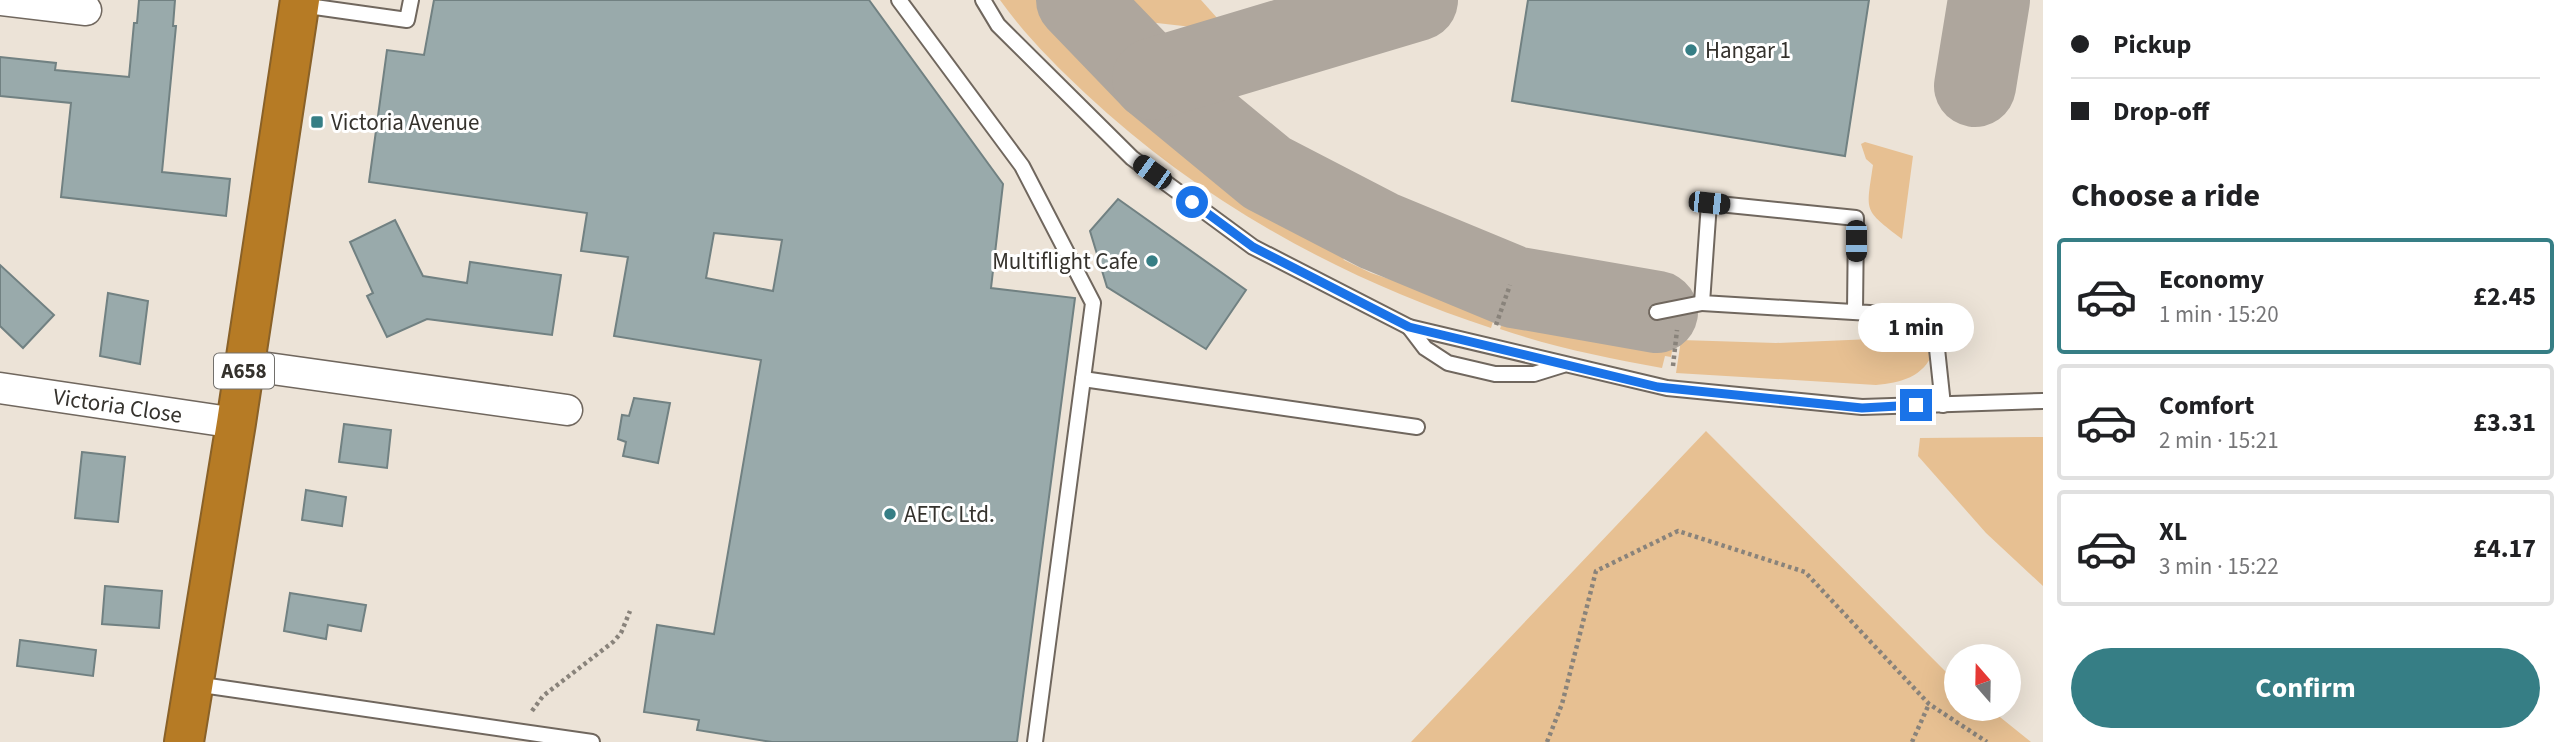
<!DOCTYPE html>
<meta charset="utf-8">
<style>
:root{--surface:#fff;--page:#f6f6f6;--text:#202124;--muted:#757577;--line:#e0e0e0;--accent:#367e85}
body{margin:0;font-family:"Source Sans 3",sans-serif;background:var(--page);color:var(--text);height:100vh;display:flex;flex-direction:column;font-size:26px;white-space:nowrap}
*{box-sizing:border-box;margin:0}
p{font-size:23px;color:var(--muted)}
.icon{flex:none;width:38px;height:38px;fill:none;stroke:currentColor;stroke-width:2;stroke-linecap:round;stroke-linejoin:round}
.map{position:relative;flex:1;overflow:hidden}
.panel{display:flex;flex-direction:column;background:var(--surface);width:525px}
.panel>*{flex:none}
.guide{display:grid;align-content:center;height:154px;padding:0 28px;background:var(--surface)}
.needle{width:46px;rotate:340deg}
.tools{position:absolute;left:1944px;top:644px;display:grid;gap:14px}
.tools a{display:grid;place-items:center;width:77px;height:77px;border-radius:50%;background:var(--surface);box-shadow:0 7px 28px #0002;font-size:35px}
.end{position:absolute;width:32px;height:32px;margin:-16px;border:9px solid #1a73e8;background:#fff;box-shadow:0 0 0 4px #fff}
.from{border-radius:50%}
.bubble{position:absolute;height:49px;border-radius:24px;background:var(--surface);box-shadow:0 7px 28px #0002;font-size:23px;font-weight:700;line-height:49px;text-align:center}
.car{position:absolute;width:21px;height:42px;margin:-21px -10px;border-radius:9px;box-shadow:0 0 5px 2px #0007;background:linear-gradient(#222 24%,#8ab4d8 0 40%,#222 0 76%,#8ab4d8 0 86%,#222 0)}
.guide b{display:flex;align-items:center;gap:24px;height:66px;font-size:26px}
.guide b+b{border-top:2px solid var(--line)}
.guide i{width:18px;height:18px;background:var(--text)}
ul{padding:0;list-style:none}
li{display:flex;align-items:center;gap:21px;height:116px;margin:0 14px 10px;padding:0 14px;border:4px solid var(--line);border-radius:7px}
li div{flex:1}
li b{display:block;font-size:26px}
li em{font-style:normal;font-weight:700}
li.active{border-color:var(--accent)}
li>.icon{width:63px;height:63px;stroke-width:1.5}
h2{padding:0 28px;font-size:32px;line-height:84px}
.cta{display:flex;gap:14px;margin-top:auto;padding:14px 28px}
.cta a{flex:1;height:80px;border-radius:42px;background:var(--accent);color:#fff;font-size:28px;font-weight:700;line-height:80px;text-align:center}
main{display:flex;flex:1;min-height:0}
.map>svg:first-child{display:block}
.green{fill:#e7c092}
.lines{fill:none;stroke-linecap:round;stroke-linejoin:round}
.taxiway{stroke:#aea69d;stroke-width:82}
.building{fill:#99aaab;stroke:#718182;stroke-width:2;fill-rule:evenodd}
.lane-casing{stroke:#70675e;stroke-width:18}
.street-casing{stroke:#70675e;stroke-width:33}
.highway-casing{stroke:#896128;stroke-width:42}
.path{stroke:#89837b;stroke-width:4.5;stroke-dasharray:3.5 3.5;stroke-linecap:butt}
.lane{stroke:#fff;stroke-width:14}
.street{stroke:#fff;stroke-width:30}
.highway{stroke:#b67b25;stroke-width:38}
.route{stroke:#1a73e8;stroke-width:9}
.poi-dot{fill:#367e85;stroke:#fff;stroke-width:2.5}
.labels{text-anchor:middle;stroke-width:6;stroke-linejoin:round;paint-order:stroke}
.shield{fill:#fff;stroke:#72706c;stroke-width:2}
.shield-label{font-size:21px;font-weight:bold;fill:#35322d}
.poi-label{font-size:23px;fill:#35322d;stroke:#fff;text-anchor:start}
.street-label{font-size:23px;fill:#35322d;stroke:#fff}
</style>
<main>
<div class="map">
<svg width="2043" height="742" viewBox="0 0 2043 742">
<rect width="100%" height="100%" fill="#ece3d7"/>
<g class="green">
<path d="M1000,0H1041L1083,49L1120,86L1125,94L1134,96L1139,110L1177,141L1295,219L1336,242L1344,260L1371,273L1392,280L1422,281L1498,305L1491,328C1342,279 1201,202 1086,94C1055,65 1024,34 1000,0Z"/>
<path d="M1130,0H1201L1218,19L1192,27L1148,22Z"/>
<path d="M1865,142L1913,156L1902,239C1863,209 1866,213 1873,165L1866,159L1861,144Z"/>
<path d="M1507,307L1589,328L1674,339L1671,357L1665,356L1662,368C1607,358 1553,347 1500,329Z"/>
<path d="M1919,337L1925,340L1933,352C1924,377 1900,383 1876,385L1676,373L1681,340L1776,343Z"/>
<path d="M1706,431L1956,682V709H1990L2031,742H1411Z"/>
<path d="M2043,437V586L1986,533L1918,456L1920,438Z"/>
</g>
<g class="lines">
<g class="taxiway">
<path d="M1077,0L1153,79L1267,173L1379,231L1514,287L1657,312"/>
<path d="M1153,79L1417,0"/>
<path d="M1975,86L1989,0"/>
</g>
</g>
<g class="building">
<path d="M139,0H175L173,26H176L162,172L230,179L226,216L61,197L71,103L0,96V57L56,63L55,70L129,77L134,23H137Z"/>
<path d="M434,0H869L1003,184L991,288L1075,298L1017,742H772L697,730L699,720L644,712L657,625L714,634L761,360L614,336L628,257L581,251L587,213L369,182L387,50L424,55ZM714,233L782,240L773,291L706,278Z"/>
<path d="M1528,0H1869L1845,156L1512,101Z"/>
<path d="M1118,199L1246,290L1206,349L1107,287L1090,231Z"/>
<path d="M395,220L423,276L467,283L470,262L561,275L552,335L427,319L387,337L367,296L373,293L350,242Z"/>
<path d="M0,265L54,315L23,348L0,326Z"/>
<path d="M108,293L148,301L140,364L100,356Z"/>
<path d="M634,398L670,403L658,463L623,456L626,442L618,439L622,415L629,416Z"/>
<path d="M344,424L391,430L387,468L339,462Z"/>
<path d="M82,452L125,457L118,522L75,518Z"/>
<path d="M306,490L346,497L342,526L302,520Z"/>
<path d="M105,586L162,591L159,628L102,624Z"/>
<path d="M290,593L366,605L361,631L328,625L326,639L284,631Z"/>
<path d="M20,640L96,650L93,676L17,666Z"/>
</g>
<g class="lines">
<g class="lane-casing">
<g id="lane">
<path d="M899,0L1022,166L1093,303L1035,742"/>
<path d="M983,0L998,25L1132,158L1253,247L1409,327L1667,388L1862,407L2043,401"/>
<path d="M301,5L407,20L411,0"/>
<path d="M1657,312L1702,303"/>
<path d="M1855,312L1856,218L1709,203L1702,303L1920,316L1935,330L1943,405"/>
<path d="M1409,327L1425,348L1448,363L1495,374H1534L1563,365"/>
<path d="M1083,379L1417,427"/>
<path d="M195,684L592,742"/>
</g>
</g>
<g class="street-casing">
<g id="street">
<path d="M0,0L86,10"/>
<path d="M245,365L567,410"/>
<path id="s1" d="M0,388L236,423"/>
</g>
</g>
<g class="highway-casing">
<path id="highway" d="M184,742L236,423L300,0"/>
</g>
<g class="path">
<path d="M1496,325L1510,285"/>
<path d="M1673,366L1677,330"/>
<path d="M532,711L543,696L613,642L621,633L630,611"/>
<path d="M1547,742L1562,704L1596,571L1678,531L1805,572L1929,704L1987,742"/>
<path d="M1912,742L1929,704"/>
</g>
<use href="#lane" class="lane"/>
<use href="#street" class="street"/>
<use href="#highway" class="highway"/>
</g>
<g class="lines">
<path class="route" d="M1192,202L1253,247L1409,327L1658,387L1862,408L1916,405"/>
</g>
<g class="poi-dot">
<circle cx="1691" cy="50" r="7"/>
<rect x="310" y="115" width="14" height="14" rx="3.5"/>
<circle cx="1152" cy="261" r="7"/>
<circle cx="890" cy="514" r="7"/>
</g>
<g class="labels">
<rect class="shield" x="214" y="353.5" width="60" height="35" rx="5"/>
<g class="shield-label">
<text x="244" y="378">A658</text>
</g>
<g class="poi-label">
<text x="1705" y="58">Hangar 1</text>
<text x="331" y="130">Victoria Avenue</text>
<text x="1138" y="269" text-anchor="end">Multiflight Cafe</text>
<text x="904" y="522">AETC Ltd.</text>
</g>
<g class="street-label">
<text dy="8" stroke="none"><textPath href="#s1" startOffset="119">Victoria Close</textPath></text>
</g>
</g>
</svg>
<div class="tools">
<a><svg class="needle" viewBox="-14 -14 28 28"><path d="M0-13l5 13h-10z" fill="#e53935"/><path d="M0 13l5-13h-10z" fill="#757577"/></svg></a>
</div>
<i class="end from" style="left:1192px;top:202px"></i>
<i class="end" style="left:1916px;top:405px"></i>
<div class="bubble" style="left:1858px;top:303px;width:116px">1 min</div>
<i class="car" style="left:1152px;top:172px;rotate:306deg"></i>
<i class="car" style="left:1709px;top:203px;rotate:96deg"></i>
<i class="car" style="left:1856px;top:241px;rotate:180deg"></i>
</div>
<section class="panel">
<div class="guide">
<b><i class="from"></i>Pickup</b>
<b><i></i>Drop-off</b>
</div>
<h2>Choose a ride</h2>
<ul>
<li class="active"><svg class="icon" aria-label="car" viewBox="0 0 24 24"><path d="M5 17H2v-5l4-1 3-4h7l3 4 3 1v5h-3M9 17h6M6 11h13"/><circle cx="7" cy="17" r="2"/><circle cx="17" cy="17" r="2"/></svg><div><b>Economy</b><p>1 min · 15:20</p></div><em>£2.45</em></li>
<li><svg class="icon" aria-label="car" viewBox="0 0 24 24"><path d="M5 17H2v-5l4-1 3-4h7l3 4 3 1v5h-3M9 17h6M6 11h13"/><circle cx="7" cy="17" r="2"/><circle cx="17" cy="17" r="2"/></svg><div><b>Comfort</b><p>2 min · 15:21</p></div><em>£3.31</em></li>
<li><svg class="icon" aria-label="car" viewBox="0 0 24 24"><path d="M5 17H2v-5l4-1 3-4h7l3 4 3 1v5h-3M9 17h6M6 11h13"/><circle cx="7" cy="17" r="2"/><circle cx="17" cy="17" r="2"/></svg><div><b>XL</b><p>3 min · 15:22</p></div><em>£4.17</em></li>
</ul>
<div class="cta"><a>Confirm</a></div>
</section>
</main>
